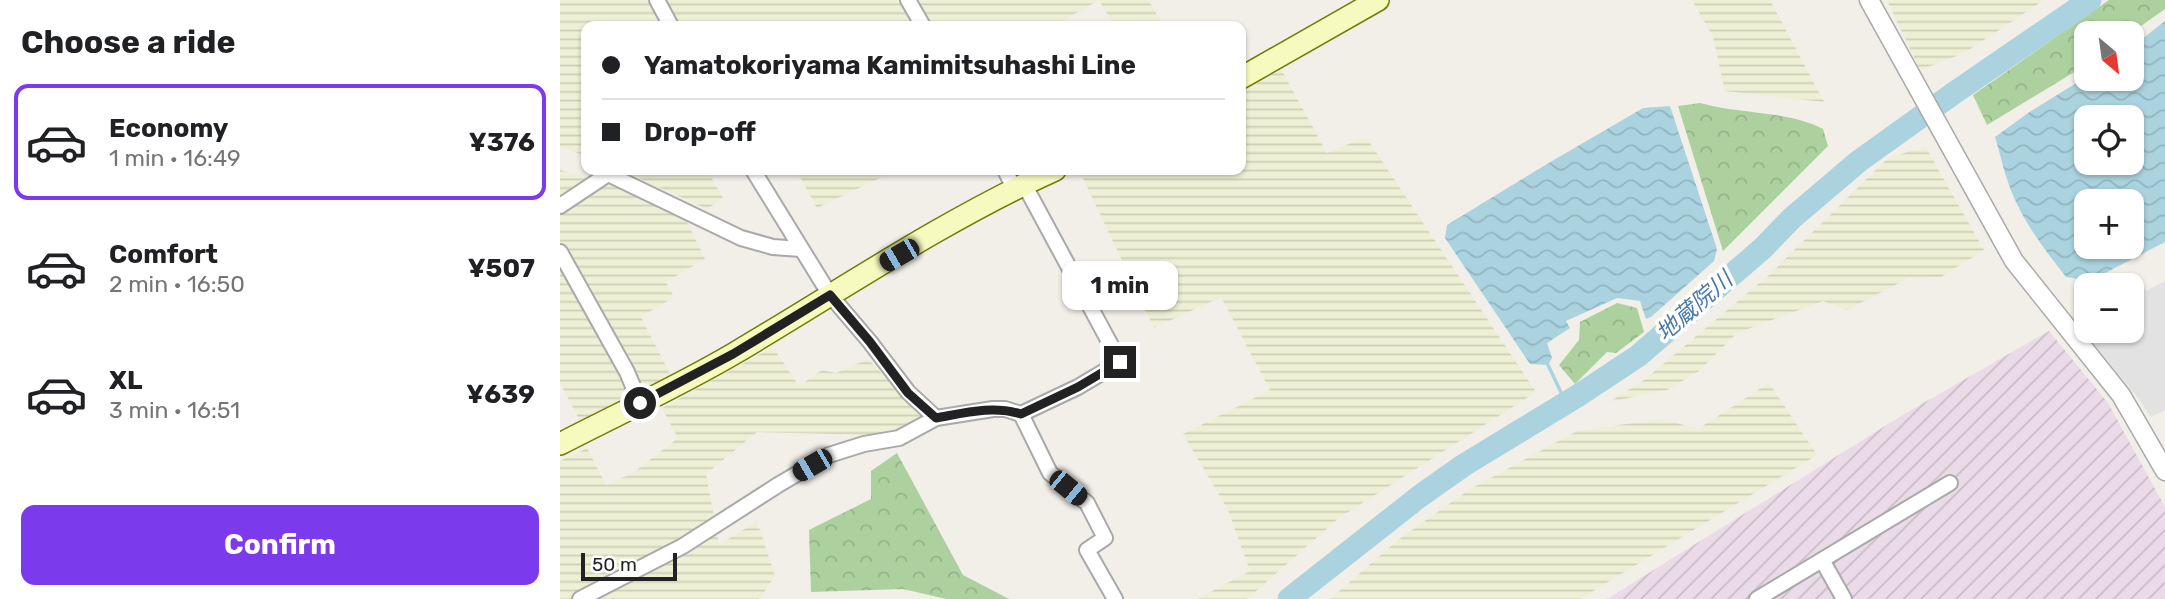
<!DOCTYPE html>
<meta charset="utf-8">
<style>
:root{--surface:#fff;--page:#f2f2f2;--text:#202124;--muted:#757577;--line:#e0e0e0;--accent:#7c3aed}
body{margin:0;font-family:Rubik,"Noto Sans JP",sans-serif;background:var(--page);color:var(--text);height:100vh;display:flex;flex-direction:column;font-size:26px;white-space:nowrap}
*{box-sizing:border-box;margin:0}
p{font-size:23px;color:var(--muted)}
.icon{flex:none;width:38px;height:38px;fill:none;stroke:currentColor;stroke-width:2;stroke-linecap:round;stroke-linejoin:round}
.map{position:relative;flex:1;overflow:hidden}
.drawer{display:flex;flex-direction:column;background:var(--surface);width:560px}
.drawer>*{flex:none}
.hud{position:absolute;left:21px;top:21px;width:665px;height:154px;border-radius:14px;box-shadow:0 2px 5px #0004;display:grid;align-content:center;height:154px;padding:0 21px;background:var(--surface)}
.needle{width:46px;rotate:151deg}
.tools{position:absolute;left:1514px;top:21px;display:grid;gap:14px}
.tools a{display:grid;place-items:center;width:70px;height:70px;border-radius:14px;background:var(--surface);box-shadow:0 2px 5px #0004;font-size:35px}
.scale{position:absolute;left:21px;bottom:18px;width:96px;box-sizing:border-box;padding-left:7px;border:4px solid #222;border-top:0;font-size:19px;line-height:24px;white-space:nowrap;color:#222;-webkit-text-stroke:5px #fff;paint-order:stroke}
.end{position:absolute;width:32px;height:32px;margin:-16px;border:9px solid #222;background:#fff;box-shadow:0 0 0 4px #fff}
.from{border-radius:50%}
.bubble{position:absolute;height:49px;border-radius:14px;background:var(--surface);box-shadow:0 2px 5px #0004;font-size:23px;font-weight:700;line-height:49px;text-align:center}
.car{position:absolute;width:21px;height:42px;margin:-21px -10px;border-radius:9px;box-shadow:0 0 5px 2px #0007;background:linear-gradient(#222 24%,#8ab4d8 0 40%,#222 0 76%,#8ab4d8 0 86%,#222 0)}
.hud b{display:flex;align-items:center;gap:24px;height:66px;font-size:26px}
.hud b+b{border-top:2px solid var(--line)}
.hud i{width:18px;height:18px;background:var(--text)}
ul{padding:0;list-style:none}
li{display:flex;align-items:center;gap:21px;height:116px;margin:0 14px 10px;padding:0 7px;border:4px solid transparent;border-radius:14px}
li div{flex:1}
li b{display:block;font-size:26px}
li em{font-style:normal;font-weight:700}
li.active{border-color:var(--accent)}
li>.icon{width:63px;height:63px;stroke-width:1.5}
h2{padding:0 21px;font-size:32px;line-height:84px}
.primary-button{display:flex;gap:14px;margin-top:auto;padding:14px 21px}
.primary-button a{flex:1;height:80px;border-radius:14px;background:var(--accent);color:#fff;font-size:28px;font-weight:700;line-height:80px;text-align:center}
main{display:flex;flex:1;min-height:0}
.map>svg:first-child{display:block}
.industrial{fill:url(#industrial-furrows)}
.farmland{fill:url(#farmland-rules)}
.forest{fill:url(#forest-crowns)}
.parking{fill:#e2e2e2}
.water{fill:url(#water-waves);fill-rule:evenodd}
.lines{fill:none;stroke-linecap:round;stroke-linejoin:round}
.stream{stroke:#aad3df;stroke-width:3.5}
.river{stroke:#aad3df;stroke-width:23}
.minor-casing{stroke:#a9a9a9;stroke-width:18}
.tertiary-casing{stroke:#a9a9a9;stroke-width:21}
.secondary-casing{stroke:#707d05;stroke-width:24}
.minor{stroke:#fff;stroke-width:14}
.tertiary{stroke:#fff;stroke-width:18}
.secondary{stroke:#f7fabf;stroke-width:21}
.route{stroke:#222;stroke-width:9}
.labels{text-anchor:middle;stroke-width:7;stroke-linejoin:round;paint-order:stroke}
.water-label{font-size:23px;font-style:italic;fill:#4a7aab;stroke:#fff}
</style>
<main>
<section class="drawer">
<h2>Choose a ride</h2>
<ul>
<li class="active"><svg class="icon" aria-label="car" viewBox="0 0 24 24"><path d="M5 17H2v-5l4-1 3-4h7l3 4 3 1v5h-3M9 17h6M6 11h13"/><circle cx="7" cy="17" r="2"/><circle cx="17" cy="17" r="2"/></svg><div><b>Economy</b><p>1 min · 16:49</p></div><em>¥376</em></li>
<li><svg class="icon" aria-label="car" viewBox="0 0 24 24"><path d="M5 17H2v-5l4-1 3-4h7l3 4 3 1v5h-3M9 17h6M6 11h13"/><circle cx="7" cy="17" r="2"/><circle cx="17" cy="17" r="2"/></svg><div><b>Comfort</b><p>2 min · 16:50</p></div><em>¥507</em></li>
<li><svg class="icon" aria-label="car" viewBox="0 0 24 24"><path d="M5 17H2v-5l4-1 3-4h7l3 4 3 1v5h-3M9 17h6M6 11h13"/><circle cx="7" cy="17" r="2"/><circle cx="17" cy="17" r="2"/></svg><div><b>XL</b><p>3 min · 16:51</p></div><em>¥639</em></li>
</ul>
<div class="primary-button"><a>Confirm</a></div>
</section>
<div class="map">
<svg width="1605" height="599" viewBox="0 0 1605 599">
<defs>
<pattern id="industrial-furrows" width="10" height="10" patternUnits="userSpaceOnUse" patternTransform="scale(1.75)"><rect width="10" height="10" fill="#ebdbe8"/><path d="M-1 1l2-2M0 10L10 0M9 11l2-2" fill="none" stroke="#c9bcc7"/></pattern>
<pattern id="farmland-rules" width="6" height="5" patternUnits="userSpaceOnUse" patternTransform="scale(1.75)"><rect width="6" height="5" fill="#eef0d5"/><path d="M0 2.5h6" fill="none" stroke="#ccceb7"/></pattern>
<pattern id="forest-crowns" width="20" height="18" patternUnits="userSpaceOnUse" patternTransform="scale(1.75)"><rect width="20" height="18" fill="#add19e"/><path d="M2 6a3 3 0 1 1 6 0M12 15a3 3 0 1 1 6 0" fill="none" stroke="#95b388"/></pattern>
<pattern id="water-waves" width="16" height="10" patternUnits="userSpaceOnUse" patternTransform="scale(1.75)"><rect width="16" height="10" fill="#aad3df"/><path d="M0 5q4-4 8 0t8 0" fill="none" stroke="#92b5bf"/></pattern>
</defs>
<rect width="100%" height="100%" fill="#f2efe9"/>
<path class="industrial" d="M1489,331L1548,403L1605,507V599H1047L1346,413Z"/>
<g class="farmland">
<path d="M0,0H588L604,26H554L539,0L494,26H26V156L0,147Z"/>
<path d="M1132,0H1210L1264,102L1165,91L1153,37Z"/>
<path d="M1327,0H1484L1404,53L1360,70Z"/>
<path d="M721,69L767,153L806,137L976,392L779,518L687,599H637L690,571L668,510L623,434L710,390L661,297L594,328L521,174L530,170H681V93Z"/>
<path d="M1365,146L1424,250L1381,277L1349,278L1287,310L1263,301L1177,333L1139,371L1107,390L1049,402L1084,380L1209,275L1327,159Z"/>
<path d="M0,170L58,185L124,216L145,259L106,282L114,297L81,317L111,376L20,421L0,383Z"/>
<path d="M61,170H147L163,198L147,209Z"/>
<path d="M236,170H337L257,208Z"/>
<path d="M213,347L239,386L262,370L276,373L308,359L363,416L335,431L312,435L197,432L146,474L159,545L197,521L215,576L199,599H0V461L27,448L46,485L73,473L118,438L102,408Z"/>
<path d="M1209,383L1257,455L1020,599H770L838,540L910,489L1017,431L1102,419L1138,429Z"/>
</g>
<g class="forest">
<path d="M1549,0H1605V9L1571,33H1526V65L1427,125L1413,95Z"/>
<path d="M1140,103C1178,114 1230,111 1263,129L1268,146L1163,251L1118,106Z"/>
<path d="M1057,303L1077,308L1084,332L1056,353L1047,352L1015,384L999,365L1019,340L1020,322Z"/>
<path d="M337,453L403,575L449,599H386L343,589L251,592L249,530L311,499V471Z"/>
</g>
<path class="parking" d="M1605,281V410L1591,417L1576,395L1513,319L1526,312V331H1572V288L1581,283L1586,291Z"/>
<g class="water">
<path d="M1605,21V242L1530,281L1506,277C1484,249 1461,219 1449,185C1443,169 1440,153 1435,137L1468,113L1526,77L1572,79V47ZM1526,117H1572V163H1526ZM1526,201H1572V247H1526Z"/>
<path d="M1110,106L1157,249L1154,261L1091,317L1086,319L1080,301L1057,298L1006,321L1010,328L987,343L992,358L988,365L970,364L885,238L887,225L987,164L1083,108Z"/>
</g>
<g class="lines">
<path class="stream" d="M988,365L1006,403"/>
<path class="river" d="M729,599L860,496L904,465L1019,395L1078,356L1203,248L1232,218L1299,161L1394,93L1530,0"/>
<g class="minor-casing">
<g id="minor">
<path d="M97,0L111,26"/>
<path d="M348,0L363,26"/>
<path d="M193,170L270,295L310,342L348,392L376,418"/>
<path d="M445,170L454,188"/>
<path d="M0,206L48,174L181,238L213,247L241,249"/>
<path d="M0,252L67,372L80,403"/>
<path d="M461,414L490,473L527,503L545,538L527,550L555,599"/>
<path d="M1262,560L1284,599"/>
<path d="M20,599L123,546L218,485L269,455L304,444L339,438L376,418L433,409H445L461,414L518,387L560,362L464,184"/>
<path d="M1197,599L1390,483"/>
</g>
</g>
<g class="tertiary-casing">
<path id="tertiary" d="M1309,0L1454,261L1561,395L1605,471"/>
</g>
<g class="secondary-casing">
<g id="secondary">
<path d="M681,78L818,0"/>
<path d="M0,444C58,414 119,386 175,353C280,291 384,220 495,170"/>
</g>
</g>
<use href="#minor" class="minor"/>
<use href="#tertiary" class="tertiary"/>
<use href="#secondary" class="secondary"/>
</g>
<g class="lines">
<path class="route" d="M80,403L173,354L270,295L310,342L348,393L376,418C404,413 433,405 461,414L518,387L560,362"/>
</g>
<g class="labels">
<g class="water-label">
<text transform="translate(1134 306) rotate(-41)" y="8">地蔵院川</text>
</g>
</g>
</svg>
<div class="tools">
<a><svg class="needle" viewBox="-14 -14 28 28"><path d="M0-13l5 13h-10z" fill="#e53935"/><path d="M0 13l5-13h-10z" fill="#757577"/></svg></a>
<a><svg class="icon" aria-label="locate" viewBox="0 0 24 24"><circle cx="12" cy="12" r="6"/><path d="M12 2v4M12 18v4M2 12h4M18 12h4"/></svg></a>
<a>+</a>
<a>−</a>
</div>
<div class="scale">50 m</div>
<i class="end from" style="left:80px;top:403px"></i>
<i class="end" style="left:560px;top:362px"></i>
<div class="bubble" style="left:502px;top:261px;width:116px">1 min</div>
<i class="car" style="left:339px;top:255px;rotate:240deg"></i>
<i class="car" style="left:252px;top:465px;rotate:240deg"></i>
<i class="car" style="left:508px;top:488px;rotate:129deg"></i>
<div class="hud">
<b><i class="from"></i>Yamatokoriyama Kamimitsuhashi Line</b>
<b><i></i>Drop-off</b>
</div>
</div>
</main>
